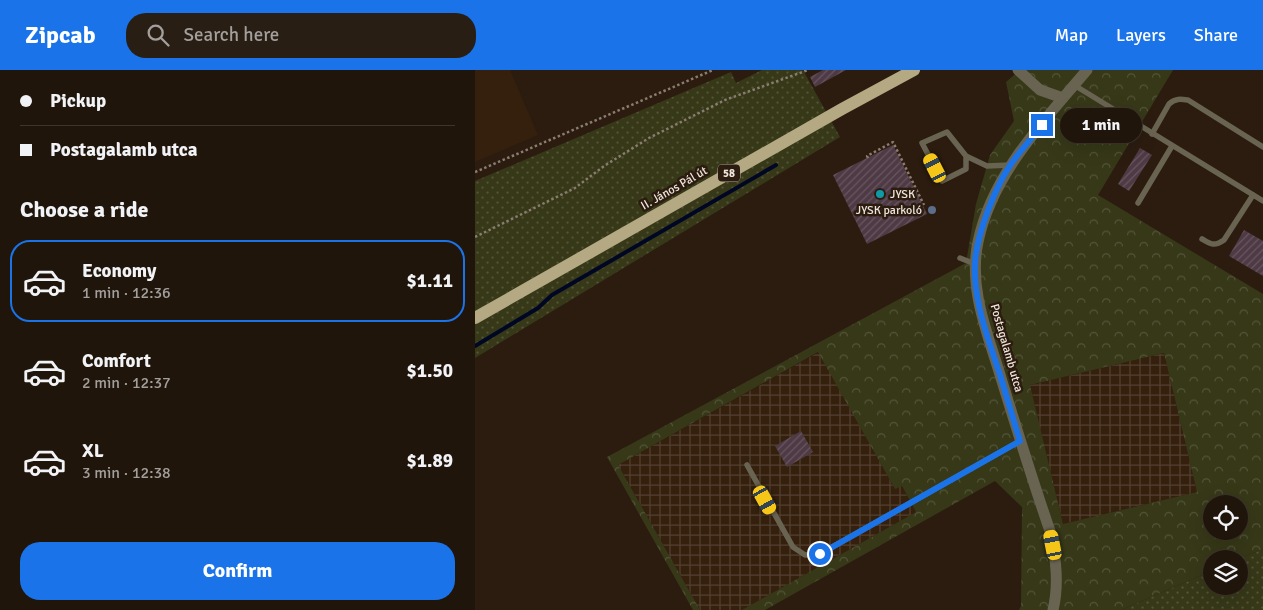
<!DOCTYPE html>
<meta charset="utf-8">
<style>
:root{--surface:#20150b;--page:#281e14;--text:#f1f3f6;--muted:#a29f9d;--line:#3d342c;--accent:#1a73e8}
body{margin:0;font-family:Signika,sans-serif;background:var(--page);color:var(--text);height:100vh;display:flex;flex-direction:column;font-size:19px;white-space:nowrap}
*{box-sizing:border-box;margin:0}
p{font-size:16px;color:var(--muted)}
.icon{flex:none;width:28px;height:28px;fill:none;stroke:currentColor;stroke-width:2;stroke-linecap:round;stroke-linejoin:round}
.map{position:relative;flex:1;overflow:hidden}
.sheet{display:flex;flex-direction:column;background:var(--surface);width:475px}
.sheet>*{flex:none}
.guide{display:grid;align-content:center;height:110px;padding:0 20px;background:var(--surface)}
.buttons{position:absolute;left:728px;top:425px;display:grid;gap:10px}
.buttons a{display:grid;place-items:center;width:45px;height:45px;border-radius:50%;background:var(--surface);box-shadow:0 5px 20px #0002,0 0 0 1px var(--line);font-size:25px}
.end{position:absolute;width:22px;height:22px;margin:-11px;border:6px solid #1a73e8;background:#fff;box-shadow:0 0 0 2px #fff}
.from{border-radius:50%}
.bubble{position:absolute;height:35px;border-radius:18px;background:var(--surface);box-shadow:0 5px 20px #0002,0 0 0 1px var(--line);font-size:16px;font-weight:700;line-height:35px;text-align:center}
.car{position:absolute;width:15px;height:30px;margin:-15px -8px;border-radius:6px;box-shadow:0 0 4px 1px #0007;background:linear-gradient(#f5c518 24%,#345 0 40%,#f5c518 0 76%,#345 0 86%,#f5c518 0)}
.guide b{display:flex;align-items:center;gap:18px;height:48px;font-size:19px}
.guide b+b{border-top:1px solid var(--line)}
.guide i{width:12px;height:12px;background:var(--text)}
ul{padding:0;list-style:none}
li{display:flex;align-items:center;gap:15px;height:82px;margin:0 10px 8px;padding:0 10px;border:2px solid transparent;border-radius:20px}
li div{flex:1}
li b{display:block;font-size:19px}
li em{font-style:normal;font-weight:700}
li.selected{border-color:var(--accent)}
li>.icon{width:45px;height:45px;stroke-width:1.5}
h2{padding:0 20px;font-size:22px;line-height:60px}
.action{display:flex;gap:10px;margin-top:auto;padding:10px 20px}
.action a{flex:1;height:58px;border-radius:20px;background:var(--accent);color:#fff;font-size:20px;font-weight:700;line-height:58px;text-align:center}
header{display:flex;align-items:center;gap:30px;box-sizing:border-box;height:70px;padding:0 25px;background:var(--accent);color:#fff}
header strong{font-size:24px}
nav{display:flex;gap:28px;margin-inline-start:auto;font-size:18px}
.search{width:350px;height:45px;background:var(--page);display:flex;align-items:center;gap:12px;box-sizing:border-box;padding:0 18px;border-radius:20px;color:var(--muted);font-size:19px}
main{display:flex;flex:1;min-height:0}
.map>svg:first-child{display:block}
.built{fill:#34200d}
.industrial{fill:url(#industrial-grid)}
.grass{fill:url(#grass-dots)}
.forest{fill:url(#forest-crowns);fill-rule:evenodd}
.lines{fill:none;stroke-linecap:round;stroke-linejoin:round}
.stream{stroke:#000724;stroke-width:4}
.building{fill:url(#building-hatch)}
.path{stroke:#897d71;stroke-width:2.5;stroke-dasharray:2.5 2.5;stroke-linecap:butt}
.service{stroke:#696452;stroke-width:5.5}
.minor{stroke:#696452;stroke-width:11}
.primary{stroke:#b4a982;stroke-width:12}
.route{stroke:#1a73e8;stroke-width:6}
.culture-dot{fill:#0f9aa8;stroke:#2b1c0f;stroke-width:2}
.service-dot{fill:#5c6f8a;stroke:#2b1c0f;stroke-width:2}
.labels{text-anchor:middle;stroke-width:5;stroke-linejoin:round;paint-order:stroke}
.shield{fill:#2b1c0f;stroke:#b4a99e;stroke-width:1}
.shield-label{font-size:11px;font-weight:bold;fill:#efe5dc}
.street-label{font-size:12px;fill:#efe5dc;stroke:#2b1c0f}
.poi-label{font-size:12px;fill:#efe5dc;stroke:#2b1c0f;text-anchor:start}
</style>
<header>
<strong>Zipcab</strong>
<div class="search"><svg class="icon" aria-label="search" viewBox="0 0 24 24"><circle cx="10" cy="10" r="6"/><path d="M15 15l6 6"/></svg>Search here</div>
<nav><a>Map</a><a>Layers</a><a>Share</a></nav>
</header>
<main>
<section class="sheet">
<div class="guide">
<b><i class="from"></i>Pickup</b>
<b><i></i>Postagalamb utca</b>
</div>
<h2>Choose a ride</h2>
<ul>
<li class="selected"><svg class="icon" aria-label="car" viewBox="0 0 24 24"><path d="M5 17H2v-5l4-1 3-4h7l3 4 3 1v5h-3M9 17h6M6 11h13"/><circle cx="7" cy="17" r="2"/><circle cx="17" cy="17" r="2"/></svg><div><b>Economy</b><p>1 min · 12:36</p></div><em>$1.11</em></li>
<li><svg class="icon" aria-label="car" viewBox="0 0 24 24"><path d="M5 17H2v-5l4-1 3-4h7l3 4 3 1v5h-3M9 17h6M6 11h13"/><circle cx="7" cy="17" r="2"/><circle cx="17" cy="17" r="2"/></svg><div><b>Comfort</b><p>2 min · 12:37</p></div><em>$1.50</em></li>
<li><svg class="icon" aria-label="car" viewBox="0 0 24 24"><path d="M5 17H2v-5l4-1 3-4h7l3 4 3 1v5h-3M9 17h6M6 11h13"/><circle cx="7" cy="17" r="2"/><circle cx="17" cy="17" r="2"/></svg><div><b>XL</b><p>3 min · 12:38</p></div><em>$1.89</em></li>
</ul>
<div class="action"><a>Confirm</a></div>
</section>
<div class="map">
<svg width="788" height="540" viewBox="0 0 788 540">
<defs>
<pattern id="industrial-grid" width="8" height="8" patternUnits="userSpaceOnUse" patternTransform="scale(1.25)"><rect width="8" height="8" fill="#34200d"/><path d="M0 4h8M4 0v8" fill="none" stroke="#524030"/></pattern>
<pattern id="grass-dots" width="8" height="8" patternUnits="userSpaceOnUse" patternTransform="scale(1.25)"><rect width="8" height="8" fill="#363818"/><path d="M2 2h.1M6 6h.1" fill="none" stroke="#535539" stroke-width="1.8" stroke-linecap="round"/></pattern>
<pattern id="forest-crowns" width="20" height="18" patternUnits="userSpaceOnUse" patternTransform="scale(1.25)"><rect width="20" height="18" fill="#363818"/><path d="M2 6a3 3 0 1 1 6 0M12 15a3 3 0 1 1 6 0" fill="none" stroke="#535539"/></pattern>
<pattern id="building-hatch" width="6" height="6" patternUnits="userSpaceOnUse" patternTransform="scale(1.25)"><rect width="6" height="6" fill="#4e3a45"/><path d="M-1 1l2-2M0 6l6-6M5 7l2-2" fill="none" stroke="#68565f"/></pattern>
</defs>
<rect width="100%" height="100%" fill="#2b1c0f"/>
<path class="built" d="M0,0H35L63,65L0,92Z"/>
<g class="industrial">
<path d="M344,282L420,419L426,415L441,442L267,540H225L143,395Z"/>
<path d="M689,283L722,422L588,454L555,315Z"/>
</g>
<g class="grass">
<path d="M287,0H328L365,67L0,288V111L256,2L261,13Z"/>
<path d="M788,479V540H646L736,501V516H764V489Z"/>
</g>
<path class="forest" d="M545,0H698L623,125L788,224V479L764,489H736V501L646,540H544L546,536L547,437L520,411L290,540H267L441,442L427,416L420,419L343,282L143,395L225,540H218L132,387L491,193L501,134L515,85L539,51L531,12ZM689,283L722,422L588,454L555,315ZM736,434H764V461H736Z"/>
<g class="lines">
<path class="stream" d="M0,276L63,238L77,225L301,95"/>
</g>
<g class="building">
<path d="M348,0H371L340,17L335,7Z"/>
<path d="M418,75L452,144L392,174L358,105Z"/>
<path d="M665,78L677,85L654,121L643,114Z"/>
<path d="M769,160L788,171V206L754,186Z"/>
<path d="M326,361L338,382L312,397L300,376Z"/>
</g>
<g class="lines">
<g class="path">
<path d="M393,88L392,86L418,72L449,135"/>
<path d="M0,102L238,0"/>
<path d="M0,167L100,118L129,96L174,68L250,30L333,0"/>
</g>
<g class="service">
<path d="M599,15L788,131"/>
<path d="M677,64L694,34C700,28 706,29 713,30L788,77"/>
<path d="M491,86V99L467,111L447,73L472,62L491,86L512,96L535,95"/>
<path d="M663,133L697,76"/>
<path d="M727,169C736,174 739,177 749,170L778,125"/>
<path d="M485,188L500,194"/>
<path d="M272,395L318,477L330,485L345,484L545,371"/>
</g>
<g class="minor">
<path d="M543,0L565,20L588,28"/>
<path d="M578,540C584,515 581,490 576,464C558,412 542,360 526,308C513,264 493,219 503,172C517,104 569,51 612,0"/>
</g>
<path class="primary" d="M0,248L367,39L439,0"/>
</g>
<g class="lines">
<path class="route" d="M345,484L545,371C538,349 532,327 525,305C514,271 498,231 500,194C501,166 520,117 536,94C545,81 557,68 567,55"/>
</g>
<circle class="culture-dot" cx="405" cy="124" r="5"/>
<circle class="service-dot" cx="457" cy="140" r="5"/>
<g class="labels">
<rect class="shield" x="243" y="94.5" width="22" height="17" rx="4"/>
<g class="shield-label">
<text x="254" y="107">58</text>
</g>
<g class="street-label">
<text transform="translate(199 118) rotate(-30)" y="4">II. János Pál út</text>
<text transform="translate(532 278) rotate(74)" y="4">Postagalamb utca</text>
</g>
<g class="poi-label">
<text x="415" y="128">JYSK</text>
<text x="447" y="144" text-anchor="end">JYSK parkoló</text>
</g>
</g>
</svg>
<div class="buttons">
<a><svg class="icon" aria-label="locate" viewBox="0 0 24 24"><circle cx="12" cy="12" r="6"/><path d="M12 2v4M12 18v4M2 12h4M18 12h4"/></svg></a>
<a><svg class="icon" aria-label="layers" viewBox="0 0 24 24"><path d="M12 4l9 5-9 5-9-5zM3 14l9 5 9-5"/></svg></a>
</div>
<i class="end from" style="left:345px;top:484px"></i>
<i class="end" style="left:567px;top:55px"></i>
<div class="bubble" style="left:585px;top:38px;width:82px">1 min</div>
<i class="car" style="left:460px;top:98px;rotate:333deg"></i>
<i class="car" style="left:290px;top:430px;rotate:151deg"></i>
<i class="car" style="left:578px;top:475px;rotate:349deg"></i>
</div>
</main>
